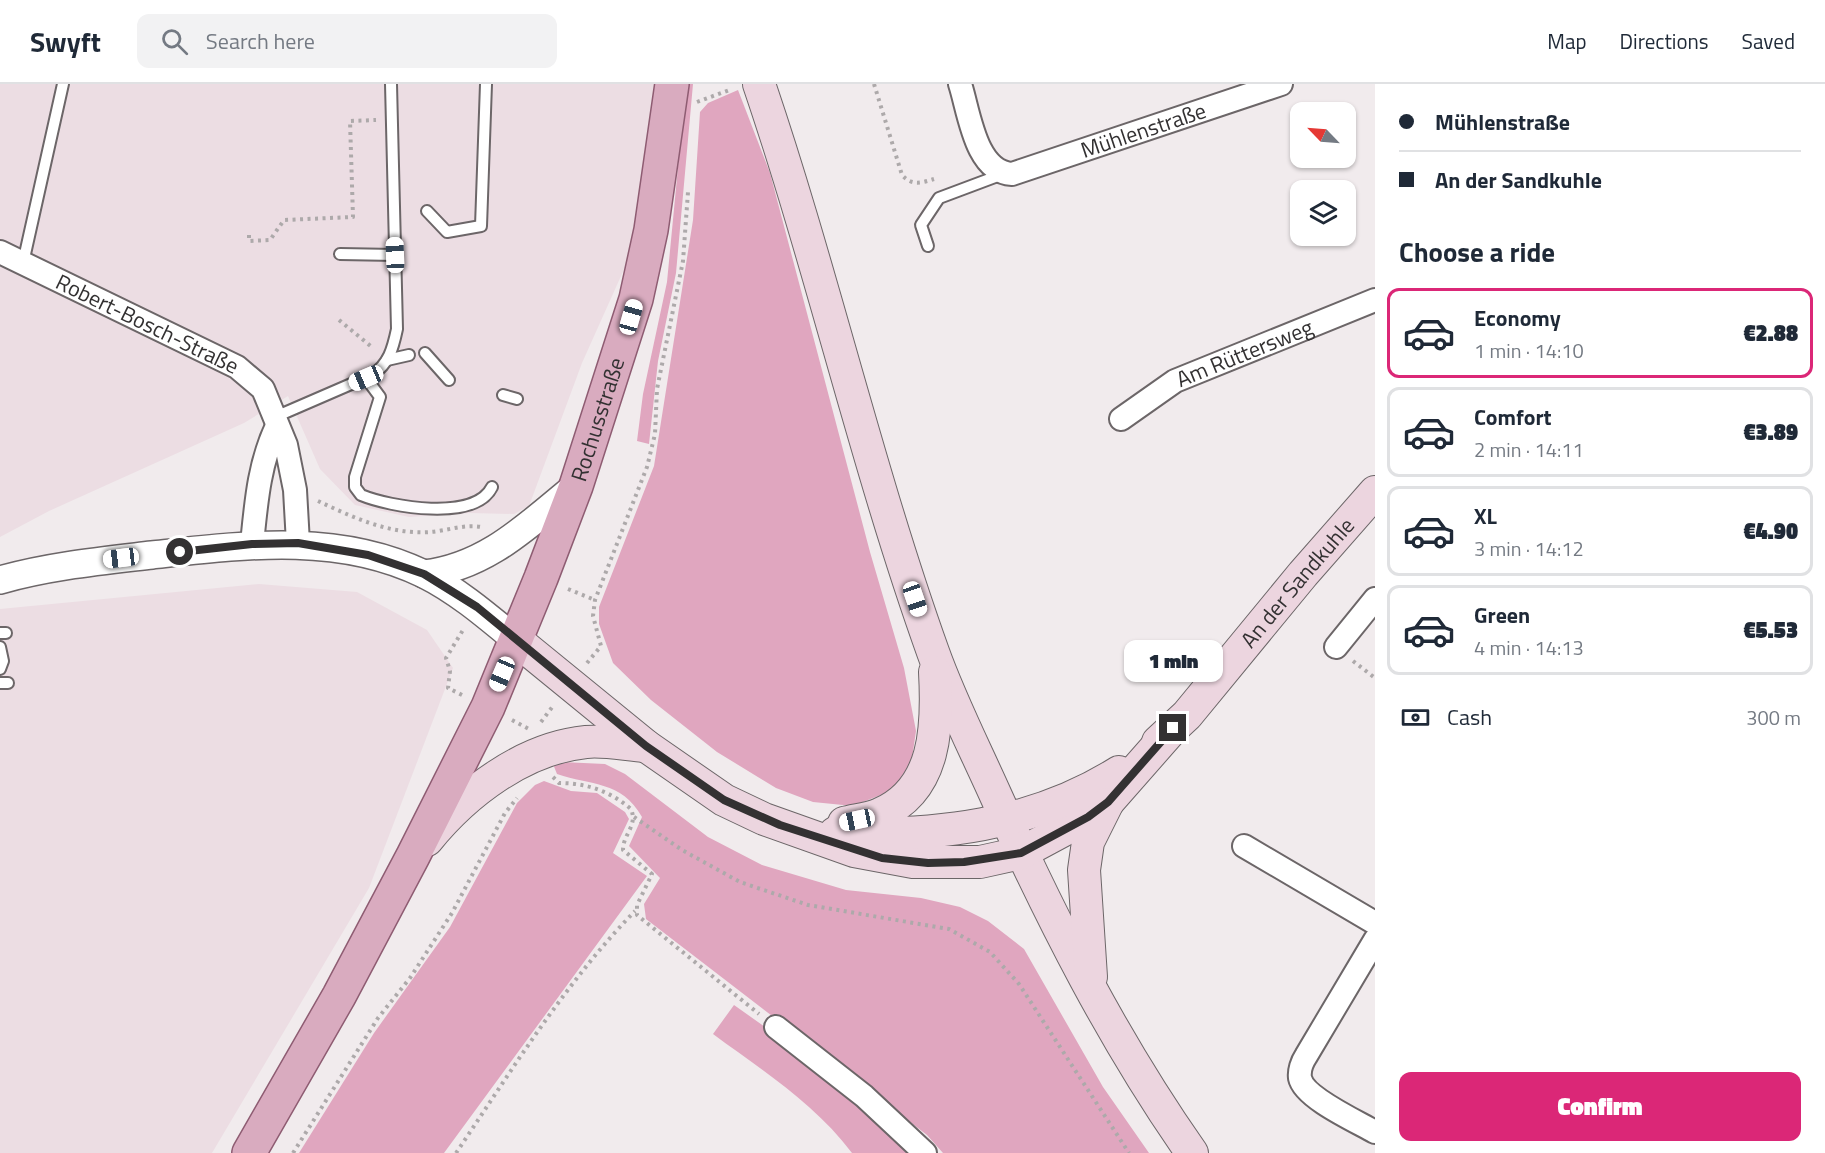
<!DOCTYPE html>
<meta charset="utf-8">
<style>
:root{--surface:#fff;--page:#f2f2f3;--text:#1f2937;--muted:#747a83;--line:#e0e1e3;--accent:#db2777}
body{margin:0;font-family:"Titillium Web",sans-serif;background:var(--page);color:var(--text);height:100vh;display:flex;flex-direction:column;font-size:22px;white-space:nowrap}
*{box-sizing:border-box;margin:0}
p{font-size:20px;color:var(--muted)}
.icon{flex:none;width:33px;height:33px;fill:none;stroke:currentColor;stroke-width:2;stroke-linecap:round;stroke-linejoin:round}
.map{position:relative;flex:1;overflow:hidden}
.sheet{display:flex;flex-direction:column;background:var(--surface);width:450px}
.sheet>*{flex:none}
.banner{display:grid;align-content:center;height:132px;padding:0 24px;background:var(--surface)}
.needle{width:39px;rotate:295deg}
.controls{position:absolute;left:1290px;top:18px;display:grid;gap:12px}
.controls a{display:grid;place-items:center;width:66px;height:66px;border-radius:12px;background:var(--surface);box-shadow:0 2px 4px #0004;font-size:30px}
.end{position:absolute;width:27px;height:27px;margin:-14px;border:8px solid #333132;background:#fff;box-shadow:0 0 0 3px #fff}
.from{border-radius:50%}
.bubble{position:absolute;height:42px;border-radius:12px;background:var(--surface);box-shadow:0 2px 4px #0004;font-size:20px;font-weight:800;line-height:42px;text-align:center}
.car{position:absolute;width:18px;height:36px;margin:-18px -9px;border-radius:8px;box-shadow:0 0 4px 2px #0007;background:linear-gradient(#fff 24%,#345 0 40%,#fff 0 76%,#345 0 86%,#fff 0)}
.banner b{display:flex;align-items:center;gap:21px;height:57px;font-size:22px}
.banner b+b{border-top:2px solid var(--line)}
.banner i{width:15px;height:15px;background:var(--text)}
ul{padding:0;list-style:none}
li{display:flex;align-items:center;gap:18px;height:90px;margin:0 12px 9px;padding:0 12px;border:3px solid var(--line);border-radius:12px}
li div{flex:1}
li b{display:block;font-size:22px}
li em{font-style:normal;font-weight:800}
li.selected{border-color:var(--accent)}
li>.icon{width:54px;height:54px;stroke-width:1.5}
h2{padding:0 24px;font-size:27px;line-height:72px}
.pay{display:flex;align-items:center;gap:15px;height:66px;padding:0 24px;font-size:22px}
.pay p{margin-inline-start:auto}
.primary-button{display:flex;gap:12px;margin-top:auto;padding:12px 24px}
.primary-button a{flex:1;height:69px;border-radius:12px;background:var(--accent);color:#fff;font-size:24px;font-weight:800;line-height:69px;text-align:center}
header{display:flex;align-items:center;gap:36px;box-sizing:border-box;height:84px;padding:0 30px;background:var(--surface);border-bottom:2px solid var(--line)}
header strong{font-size:28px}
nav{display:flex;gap:33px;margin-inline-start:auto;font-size:21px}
.search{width:420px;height:54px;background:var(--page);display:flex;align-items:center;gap:15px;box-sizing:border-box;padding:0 21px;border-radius:12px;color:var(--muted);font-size:22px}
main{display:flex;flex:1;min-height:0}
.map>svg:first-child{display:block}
.built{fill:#ecdde3}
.green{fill:#e0a6bf}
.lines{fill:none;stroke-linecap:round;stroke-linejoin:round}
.service-casing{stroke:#6c6668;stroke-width:14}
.minor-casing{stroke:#6c6668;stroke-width:26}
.tertiary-casing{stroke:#6c6668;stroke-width:30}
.secondary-casing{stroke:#6c6668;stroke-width:34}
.primary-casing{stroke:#8e5c72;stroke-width:36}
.path{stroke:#ada9aa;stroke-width:4;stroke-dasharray:3 4.5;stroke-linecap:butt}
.service{stroke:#fff;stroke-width:10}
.minor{stroke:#fff;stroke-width:22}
.tertiary{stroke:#fff;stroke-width:27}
.secondary{stroke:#ecd5df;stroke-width:32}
.primary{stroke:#d9abbf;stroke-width:33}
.route{stroke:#333132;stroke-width:8}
.labels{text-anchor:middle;stroke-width:5;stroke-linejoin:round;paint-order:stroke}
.street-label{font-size:22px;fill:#333132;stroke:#fff8fb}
</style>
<header>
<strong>Swyft</strong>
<div class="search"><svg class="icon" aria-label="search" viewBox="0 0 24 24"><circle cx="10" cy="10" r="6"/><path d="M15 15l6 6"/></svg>Search here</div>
<nav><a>Map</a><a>Directions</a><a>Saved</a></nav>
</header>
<main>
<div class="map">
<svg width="1375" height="1069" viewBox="0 0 1375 1069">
<rect width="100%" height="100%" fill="#f1ebed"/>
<g class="built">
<path d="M0,0H656L634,163L582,279L529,422L514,430L470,429L409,433L355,421L320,385L288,312L244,339L49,427L0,453Z"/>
<path d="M259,500L357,508L427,546L453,584L369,804L212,1069H0V525Z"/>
</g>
<g class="green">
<path d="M686,0H693L676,189L658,277L649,360L637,357L643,310L667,198Z"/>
<path d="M738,6L770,89L870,468L904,584L916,647L911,681L893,706L853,722L813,718L776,704L717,668L651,616L613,579L599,540V523L654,382L693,136L700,28L708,19Z"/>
<path d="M562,678L605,680L625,690L708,753L762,781L846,806L921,814L960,823L988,837L1024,865L1103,1003L1149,1069H943L927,1051L646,835L644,820L660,794L629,762L642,733C621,696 591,702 557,690L553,680Z"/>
<path d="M544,697L571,707L597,709L625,728L629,735L613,769L647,792L444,1069H299L374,949L450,843L517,719L535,701Z"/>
<path d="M734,921L823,984L918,1069H852C814,1019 763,987 713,950Z"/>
</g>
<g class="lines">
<g class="service-casing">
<g id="service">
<path d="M427,127L447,148L481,142L486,0"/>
<path d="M928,162L921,141L939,114L1003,90"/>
<path d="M340,170L395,171"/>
<path d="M23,179L63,0"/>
<path d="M425,269L449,296"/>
<path d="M387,276L409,271"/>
<path d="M366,294L380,313L355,393V403L361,411C390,423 475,438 492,403"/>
<path d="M503,311L517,315"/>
<path d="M275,333L372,291C389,280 393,264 397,245L391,0"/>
<path d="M0,549H6"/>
<path d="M0,563L3,577L0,585"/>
<path d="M0,599H8"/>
</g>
</g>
<g class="minor-casing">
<g id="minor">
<path id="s1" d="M960,0C969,27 975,88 1012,90L1281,0"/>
<path id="s2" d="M0,168L237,283L263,305L286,361L295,406L298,459"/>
<path id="s3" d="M1121,335L1175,297L1375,216"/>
<path d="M252,460C256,420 259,379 277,342"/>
<path d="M1336,563L1375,515"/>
<path d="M1244,762L1375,839"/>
<path d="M1375,856L1306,972C1302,978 1299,987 1300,994C1304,1014 1358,1038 1375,1048"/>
<path d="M776,943L864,1012L925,1069"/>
</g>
</g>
<g class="tertiary-casing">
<g id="tertiary">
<path d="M424,490C487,483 529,440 576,402"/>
<path d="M0,496C49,482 101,477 152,471C243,461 338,448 424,490C458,507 487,532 516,556"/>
</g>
</g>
<g class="secondary-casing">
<g id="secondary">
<path d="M759,0C823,188 866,381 933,568C950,616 975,665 996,712C1052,836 1114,958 1192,1069"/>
<path d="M516,556L646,662L724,716L764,735L854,767L913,778H980L1021,769L1088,733L1108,718L1173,644"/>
<path id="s4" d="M1158,658L1187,631L1303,490L1375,408"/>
<path d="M844,739C855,736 869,735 880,730C937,706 938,641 935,588"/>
<path d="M835,749C935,753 1033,742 1119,688"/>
<path d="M427,756C465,709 524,664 586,658C605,656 627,661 646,662"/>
<path d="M1091,893L1084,786L1088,758L1107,720"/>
</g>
</g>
<g class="primary-casing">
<g id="primary">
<path id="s5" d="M249,1069L339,912L413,772L488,623L541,494L576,402L636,215L651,146L672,0"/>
</g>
</g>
<g class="path">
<path d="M874,0L902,91C912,102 921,99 934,95"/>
<path d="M697,18L732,5"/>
<path d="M249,151V157L270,156L284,136L353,133L350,37L376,36"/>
<path d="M339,236L373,264"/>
<path d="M318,417C352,433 390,451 430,448C446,447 464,440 481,443"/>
<path d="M568,505L595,516"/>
<path d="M1353,577L1375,594"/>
<path d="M587,579L601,562L593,532L595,516L647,383L655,350L657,305L683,177L688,108"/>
<path d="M462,611L448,604L450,587L446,574L463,546"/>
<path d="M512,636L529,645"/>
<path d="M541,638L553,622"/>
<path d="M553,693L559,699C586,699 610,707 631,725C638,742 623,750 623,766L652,790L637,821V831L759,930"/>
<path d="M634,733L682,766L740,798L808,821L949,845L990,868L1019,900L1129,1069"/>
<path d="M293,1069L378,934L410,894L452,829L505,729L517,714"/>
<path d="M456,1069C512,986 565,899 635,827"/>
</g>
<use href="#service" class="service"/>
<use href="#minor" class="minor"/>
<use href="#tertiary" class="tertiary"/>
<use href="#secondary" class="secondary"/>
<use href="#primary" class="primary"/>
</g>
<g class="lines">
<path class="route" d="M180,468L252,460L298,459L368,471L424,490L477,523L646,662L724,716L780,741L882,774L928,779L964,778L1021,769L1088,733L1108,718L1173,644"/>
</g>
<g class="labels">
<g class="street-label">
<text dy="8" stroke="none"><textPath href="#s1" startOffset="249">Mühlenstraße</textPath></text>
<text dy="8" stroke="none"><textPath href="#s2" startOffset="164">Robert-Bosch-Straße</textPath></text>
<text dy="8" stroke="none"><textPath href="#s3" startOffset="141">Am Rüttersweg</textPath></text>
<text dy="8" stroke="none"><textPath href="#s5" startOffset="814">Rochusstraße</textPath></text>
<text dy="8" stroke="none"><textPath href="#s4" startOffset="212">An der Sandkuhle</textPath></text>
</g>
</g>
</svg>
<div class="controls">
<a><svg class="needle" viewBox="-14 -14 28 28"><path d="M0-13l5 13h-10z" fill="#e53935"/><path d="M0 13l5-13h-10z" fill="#747a83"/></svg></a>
<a><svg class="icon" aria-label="layers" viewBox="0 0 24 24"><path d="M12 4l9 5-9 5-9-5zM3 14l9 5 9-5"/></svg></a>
</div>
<i class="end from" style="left:180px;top:468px"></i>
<i class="end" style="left:1173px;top:644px"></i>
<div class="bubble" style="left:1124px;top:556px;width:99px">1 min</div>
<i class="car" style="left:395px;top:171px;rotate:358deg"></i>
<i class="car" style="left:631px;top:233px;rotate:16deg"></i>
<i class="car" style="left:366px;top:294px;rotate:247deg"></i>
<i class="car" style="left:121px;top:474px;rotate:263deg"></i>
<i class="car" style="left:915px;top:515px;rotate:161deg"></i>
<i class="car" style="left:502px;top:590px;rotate:203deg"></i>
<i class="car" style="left:857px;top:736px;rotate:258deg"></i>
</div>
<section class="sheet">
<div class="banner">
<b><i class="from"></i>Mühlenstraße</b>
<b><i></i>An der Sandkuhle</b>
</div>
<h2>Choose a ride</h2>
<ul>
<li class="selected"><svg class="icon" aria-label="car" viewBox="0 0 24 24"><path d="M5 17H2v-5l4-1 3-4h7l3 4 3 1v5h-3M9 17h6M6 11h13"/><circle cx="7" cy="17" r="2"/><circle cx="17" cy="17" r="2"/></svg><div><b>Economy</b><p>1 min · 14:10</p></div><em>€2.88</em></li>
<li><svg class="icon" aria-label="car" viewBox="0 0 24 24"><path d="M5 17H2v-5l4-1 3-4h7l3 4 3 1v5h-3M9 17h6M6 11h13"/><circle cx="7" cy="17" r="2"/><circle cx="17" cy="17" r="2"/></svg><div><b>Comfort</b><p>2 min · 14:11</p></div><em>€3.89</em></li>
<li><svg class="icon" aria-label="car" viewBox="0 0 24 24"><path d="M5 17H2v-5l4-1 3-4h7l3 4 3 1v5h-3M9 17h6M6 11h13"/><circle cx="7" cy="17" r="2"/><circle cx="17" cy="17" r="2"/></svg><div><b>XL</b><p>3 min · 14:12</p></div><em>€4.90</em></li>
<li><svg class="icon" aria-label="car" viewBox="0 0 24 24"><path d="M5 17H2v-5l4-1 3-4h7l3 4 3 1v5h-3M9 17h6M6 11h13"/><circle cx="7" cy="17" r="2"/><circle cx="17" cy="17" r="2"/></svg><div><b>Green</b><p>4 min · 14:13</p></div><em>€5.53</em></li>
</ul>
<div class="pay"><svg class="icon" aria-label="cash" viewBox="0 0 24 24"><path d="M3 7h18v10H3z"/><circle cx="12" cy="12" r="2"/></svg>Cash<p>300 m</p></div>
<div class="primary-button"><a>Confirm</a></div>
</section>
</main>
